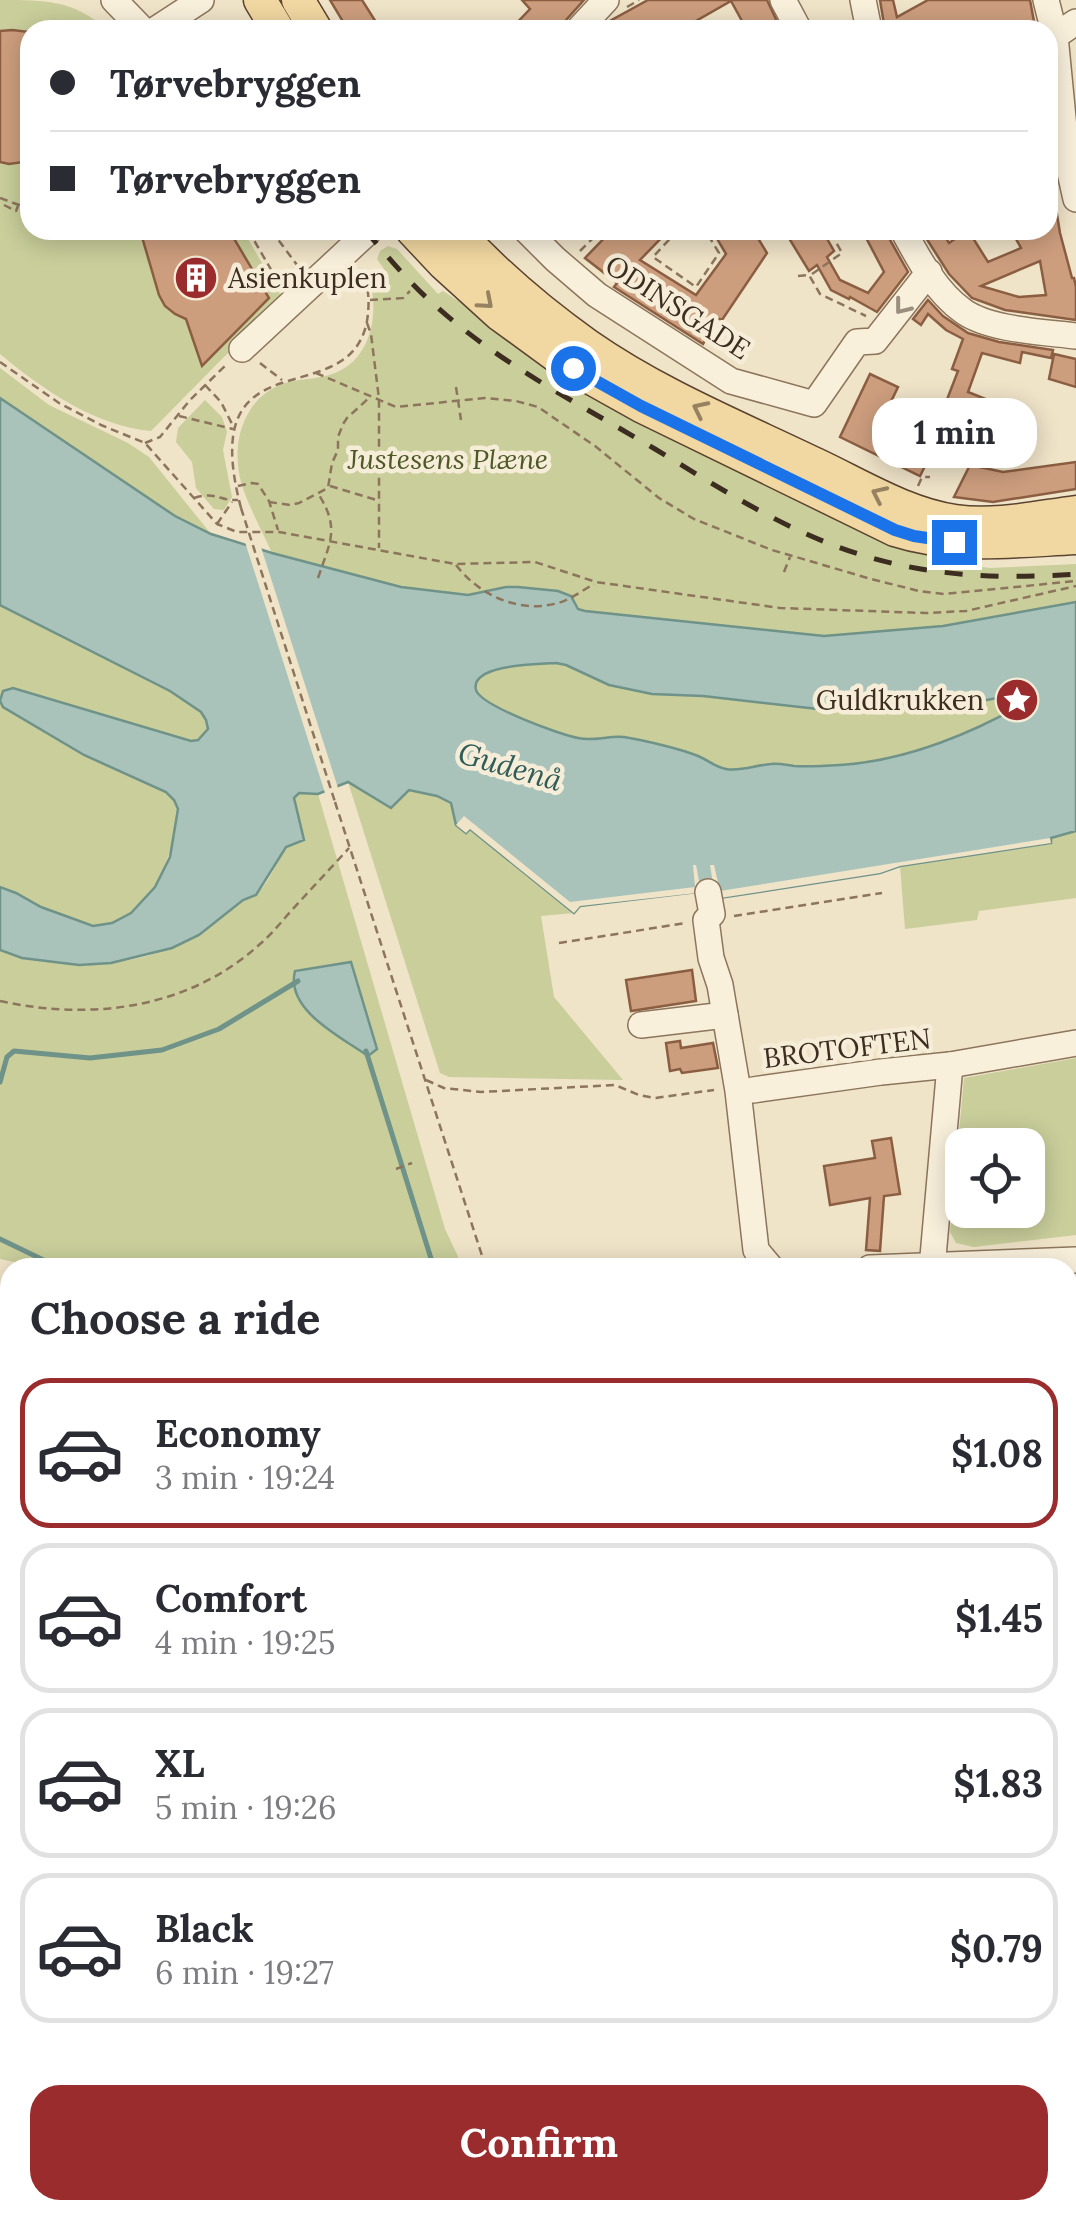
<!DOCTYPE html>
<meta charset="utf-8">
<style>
:root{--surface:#fff;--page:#f2f2f3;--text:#2b2b33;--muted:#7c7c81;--line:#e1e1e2;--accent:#9b2c2e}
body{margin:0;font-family:Lora,serif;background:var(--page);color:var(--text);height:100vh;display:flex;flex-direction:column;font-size:38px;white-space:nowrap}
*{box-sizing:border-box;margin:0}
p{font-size:32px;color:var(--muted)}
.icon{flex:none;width:55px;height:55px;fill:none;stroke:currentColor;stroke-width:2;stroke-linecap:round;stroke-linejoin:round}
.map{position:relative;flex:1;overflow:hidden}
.side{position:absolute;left:0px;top:1258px;width:1078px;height:962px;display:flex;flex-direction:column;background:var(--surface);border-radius:30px 30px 0 0;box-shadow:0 5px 25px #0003}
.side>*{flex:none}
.hud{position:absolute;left:20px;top:20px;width:1038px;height:220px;border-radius:30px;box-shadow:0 5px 25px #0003;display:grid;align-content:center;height:220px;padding:0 30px;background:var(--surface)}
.fabs{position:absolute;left:945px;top:1128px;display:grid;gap:20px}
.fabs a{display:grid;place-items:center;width:100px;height:100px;border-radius:20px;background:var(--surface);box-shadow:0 5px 25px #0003;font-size:50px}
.end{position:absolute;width:45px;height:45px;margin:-22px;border:12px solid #1a73e8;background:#fff;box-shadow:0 0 0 5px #fff}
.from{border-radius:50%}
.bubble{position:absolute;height:70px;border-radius:30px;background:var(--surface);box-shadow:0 5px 25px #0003;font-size:32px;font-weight:700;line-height:70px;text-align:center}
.hud b{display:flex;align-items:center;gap:35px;height:95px;font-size:38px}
.hud b+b{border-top:2px solid var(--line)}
.hud i{width:25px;height:25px;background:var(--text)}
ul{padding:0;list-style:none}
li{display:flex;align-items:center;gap:30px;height:150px;margin:0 20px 15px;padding:0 10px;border:5px solid var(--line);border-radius:30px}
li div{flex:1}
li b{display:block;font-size:38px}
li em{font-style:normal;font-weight:700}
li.on{border-color:var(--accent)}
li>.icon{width:90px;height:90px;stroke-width:1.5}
h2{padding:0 30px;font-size:45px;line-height:120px}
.button{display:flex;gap:20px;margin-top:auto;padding:20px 30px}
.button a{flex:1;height:115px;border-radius:30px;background:var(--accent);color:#fff;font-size:40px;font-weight:700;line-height:115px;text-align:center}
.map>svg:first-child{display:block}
.green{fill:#c9ce9b;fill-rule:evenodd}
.water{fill:#a9c3bb;stroke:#6f9289;stroke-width:2.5;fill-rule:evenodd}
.pier{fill:#efe3c8}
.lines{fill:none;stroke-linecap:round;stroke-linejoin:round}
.stream{stroke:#6f9289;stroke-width:5}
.building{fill:#cd9e7e;stroke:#8b5e42;stroke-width:2.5;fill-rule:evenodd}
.minor-casing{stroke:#8c755c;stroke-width:28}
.major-casing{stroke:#5a4330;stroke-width:35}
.path{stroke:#8c755c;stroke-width:2.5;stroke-dasharray:8 5;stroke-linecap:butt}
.minor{stroke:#f9f0dc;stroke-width:25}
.major{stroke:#f1d7a1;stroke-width:32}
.rail{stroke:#3c2d20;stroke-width:5;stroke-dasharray:18 18;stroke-linecap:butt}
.path-bridge{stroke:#8c755c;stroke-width:2.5;stroke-dasharray:8 5;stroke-linecap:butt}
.oneway{stroke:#968260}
.oneway2{stroke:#9a8e7e}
.route{stroke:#1a73e8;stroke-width:12}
.labels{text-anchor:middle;stroke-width:9;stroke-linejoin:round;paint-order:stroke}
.poi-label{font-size:28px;fill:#3c2d20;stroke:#f6edd8;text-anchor:start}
.street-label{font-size:28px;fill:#3c2d20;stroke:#f6edd8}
.park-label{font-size:28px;font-style:italic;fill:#4d5927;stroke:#f6edd8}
.water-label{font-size:30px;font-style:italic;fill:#2f5c58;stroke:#f6edd8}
</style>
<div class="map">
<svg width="1076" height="2219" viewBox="0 0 1076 2219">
<rect width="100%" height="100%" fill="#efe3c8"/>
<g class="green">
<path d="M0,0C46,0 74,0 107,30H30V230H243L282,298L151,431C95,426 42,389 0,354Z"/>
<path d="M388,246L397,249L438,294L443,291L475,312L848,517L934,556L966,565L990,568L1076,564V602L943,626L824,636L585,611C573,607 569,594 558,591L506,587L468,595L401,587L272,553C262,530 248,506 241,482C231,444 242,400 282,384C299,378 318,380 335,373C371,359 379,314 370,281L384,269L377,259L380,251Z"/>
<path d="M0,368L49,405L128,443L149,457L211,534L175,516L0,398Z"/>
<path d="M205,400L222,417L227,432L223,450L232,497L224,510L214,509L196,488L192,462L176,442L178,428Z"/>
<path d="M0,605C42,626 85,648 127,669C152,682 182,693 202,713C214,726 205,738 191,741L3,691L0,698Z"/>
<path d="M556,663L566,665L609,685L652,694L703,696L827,710H882L954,706L1030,692L1035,694L1033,698C978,732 906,761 840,765C825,766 809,767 794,766C786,765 779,763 771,764C756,765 740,772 726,769C715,767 708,760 698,756C681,749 643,740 624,737C609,736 594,742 578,738C561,735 481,706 476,690C469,664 541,664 556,663Z"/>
<path d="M0,701L3,707C29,723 55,739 82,754C106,766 153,779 171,797C181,807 178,819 175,832C167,871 144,921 98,925C75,928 24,895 0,887Z"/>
<path d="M348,782L390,808L409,790L437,796L451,803L457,825L469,829L574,913L541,916L554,997L623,1080L449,1077L440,1073Z"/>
<path d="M299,793L318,794L445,1229L463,1267L29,1268L23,1264L0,1259V950C63,971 136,970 195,936C210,928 224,914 238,904C244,899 253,898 258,893C271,880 276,861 287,847L299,843L294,799ZM351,962L376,1049L368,1055L295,972Z"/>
<path d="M1076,831V898L979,911L977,920L905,929L900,866L1050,844V838Z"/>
<path d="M1076,1058V1235L974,1247L956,1243L950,1232L964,1078ZM962,1145H1028V1210H962Z"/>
<path d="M0,1332L10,1336V1440L0,1436Z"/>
</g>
<g class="water">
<path d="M0,398L175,516L211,534L272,553L401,587L468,595L506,587H518L558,591L571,596L578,609L585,611L824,636L943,626L1076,602V831L1051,838V843L900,866L880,873L720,898L714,890L580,906L574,913L470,829L466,833L456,825L451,803L437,796L409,790L391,808L348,782L318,794L299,793L294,798L304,840L286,847L256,895L243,900L199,935L172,948L111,963L79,965L22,958L0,950V887L16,893L41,907L93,926L112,923L131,913L155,887L170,857L178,809L174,800L166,792L84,755L3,707L0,701L3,691L13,688L191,741L198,740L208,729L206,720L201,712L170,691L0,605ZM556,663L566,665L609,685L652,694L703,696L827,710H882L954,706L1030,692L1034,695L1033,698C977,732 906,761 840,765C825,766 809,767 794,766C786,765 778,763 771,764C756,765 740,772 726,769C715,767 708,760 698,756C681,749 643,740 624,737C609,735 594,742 578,738C561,735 481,706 476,690C469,664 541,664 556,663Z"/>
<path d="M351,962L377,1049L368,1056C341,1037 285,1010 295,971Z"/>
</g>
<g class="pier">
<path d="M244,539L260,544L339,791L326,796Z"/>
<path d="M464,816L570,902L695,887L693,865H696L702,897L697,893L580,906L574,913L470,829L466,833L456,825Z"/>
<path d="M1050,838L1051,843L900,866L880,873L720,898L716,902L710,865H714L720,891Z"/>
</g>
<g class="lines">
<g class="stream">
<path d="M366,1051L434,1268"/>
<path d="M0,1082L7,1057L14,1051L90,1058L162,1050L219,1029L298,981"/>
<path d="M0,1239L60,1268"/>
<path d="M1068,1876L1076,1881"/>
</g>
</g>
<g class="building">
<path d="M330,0H362L381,30H348Z"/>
<path d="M522,0H584L557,30H510L530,9Z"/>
<path d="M648,0H767L781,30H747L731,1L696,21L702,30H600L608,22Z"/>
<path d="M880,0H893L897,17L928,0H1030L1035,27L1006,30H885Z"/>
<path d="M12,30L30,32V161L9,164L0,162V31Z"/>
<path d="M1048,202H1055L1060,233L1072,278H1074L1076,287V320L1005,310L972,298L949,274L921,230H941L949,243L968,230L988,262L1021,248L1011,230H1048ZM1040,261L1046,295L1019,297L981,286Z"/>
<path d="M140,230H229L269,298L202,366L186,319L175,314L165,306L159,295Z"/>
<path d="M612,230H669L640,260L696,295L726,254L712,230H753L767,253L722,320L717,318L703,344L614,287L617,283L585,258Z"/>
<path d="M784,230H822L834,251L827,257L840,280L868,293L884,272L862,230H887L889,238L908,272L877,312L850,297L849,299L831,290L817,265L809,271Z"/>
<path d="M928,300L943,316L968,333L999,342L1053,350L1051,358L1022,352L1020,363L982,353L968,392L993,402L976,444L936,428L958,371L952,369L963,339L946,330L928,314L921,325L913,319Z"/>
<path d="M1054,354L1076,359V387L1049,379Z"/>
<path d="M870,374L898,387L881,422L934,448L920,476L840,437Z"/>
<path d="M1076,462V489L993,502L954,497L970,465L1003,472Z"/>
<path d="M692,970L696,1001L631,1011L626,980Z"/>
<path d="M680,1041L681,1048L713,1043L718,1068L682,1073L680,1069L670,1071L666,1043Z"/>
<path d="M891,1138L900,1194L884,1196L880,1251L866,1250L870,1198L830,1205L824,1166L875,1158L872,1141Z"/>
</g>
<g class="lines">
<g class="minor-casing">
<g id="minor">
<path d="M114,0L143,30"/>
<path d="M783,0L799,30"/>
<path d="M863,0L869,30"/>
<path d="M1046,0L1055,36L1067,159L1076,199"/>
<path d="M155,30L201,0"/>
<path d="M578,30L606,0"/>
<path d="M1055,36L1076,22"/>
<path d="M526,230L555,259L597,295L731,381L814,404L857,342L875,341L929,272"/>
<path d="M903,230C918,258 936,292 963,311C989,330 1044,332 1076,336"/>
<path d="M242,349L370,230"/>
<path d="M708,892L712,914L706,920L711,958L720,985L738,1091L756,1250L771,1268"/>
<path d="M641,1025L725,1015"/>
<path d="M753,1090L881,1072L950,1065L1076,1043"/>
<path d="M870,1268L1076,1260"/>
<path d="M932,1268L950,1065"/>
<path d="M1068,1395L1076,1403"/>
<path d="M0,1614L10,1582"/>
<path d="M1068,1768L1076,1773"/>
<path d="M1068,1969H1076"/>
<path d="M0,2162L10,2165"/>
<path d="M1068,2174L1076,2172"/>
<path d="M171,2210L220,2219"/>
<path d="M278,2219L283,2210"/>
<path d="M600,2219L601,2210"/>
<path d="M757,2219L821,2210"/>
<path d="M924,2219L925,2210"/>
</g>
</g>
<g class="major-casing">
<g id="major">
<path d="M260,0L278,30"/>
<path d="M298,0L316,30"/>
<path d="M412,230L444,264L499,314L573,368L641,406L895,530C954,549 1015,541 1076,538"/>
<path d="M455,230C495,273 539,311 587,345C657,394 738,427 815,464C860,485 906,514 955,521C995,527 1037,517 1076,512"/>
</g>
</g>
<g class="path">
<path d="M627,7L639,0"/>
<path d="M0,198L30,209"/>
<path d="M4,205L16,211L18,206"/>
<path d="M84,230H86"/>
<path d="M248,230L280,285"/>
<path d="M271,230L297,265"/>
<path d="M581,230L592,239L600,230"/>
<path d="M678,230L653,257L696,287L719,253L705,230"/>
<path d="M580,251L592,239"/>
<path d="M812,274L842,253L829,230"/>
<path d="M798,276L809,275L820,294L866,316"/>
<path d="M370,300L403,298L410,291"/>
<path d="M367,323L371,334L379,399V548"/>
<path d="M0,362L59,403L101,425L145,443L217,524L237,532H279L455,564L535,562L596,582L780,608L926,613L966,611L1076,586"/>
<path d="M260,363L282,380"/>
<path d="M316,373L396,407L485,398L516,401L538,407L595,446L659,498L694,519L772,550L871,579L919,591L944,594L1076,581"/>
<path d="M205,385L221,402L234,428"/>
<path d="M456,387L461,420"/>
<path d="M179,416L233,429"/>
<path d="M145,443L160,437L190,400L228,363"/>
<path d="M238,486L252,483L258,484L269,501L278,530"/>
<path d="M330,486L380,501"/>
<path d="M918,486L922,477H930"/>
<path d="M194,498C217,491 218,501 238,500"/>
<path d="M269,502L290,505L299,503L328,488L332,463L338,450V437L343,424L347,418L370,397"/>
<path d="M241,508C194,330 349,417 367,321C370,302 369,286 361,269"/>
<path d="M217,524L232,502"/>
<path d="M456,565C479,595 519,614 558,603C570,600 583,590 594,584"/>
<path d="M784,572L790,557"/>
<path d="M318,578C330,542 340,529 319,495"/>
<path d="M335,802L486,1268"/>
<path d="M734,916L882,893"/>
<path d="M559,943L686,923"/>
<path d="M0,1001C91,1021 189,1009 260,944C272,934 281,922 292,910C311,889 330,869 349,848"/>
<path d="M426,1080L444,1088L481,1092L615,1085L639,1095L655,1098L714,1090"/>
<path d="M396,1169L412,1163"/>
<path d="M0,1351L10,1356"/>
<path d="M0,1380L10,1384"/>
</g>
<use href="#minor" class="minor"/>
<use href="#major" class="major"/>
<path class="rail" d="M365,230C388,257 411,285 438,308C502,365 581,405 655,449C725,491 793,536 872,558C939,577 1007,579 1076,574"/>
<path class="path-bridge" d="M241,508L335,802"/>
</g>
<defs><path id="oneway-chevron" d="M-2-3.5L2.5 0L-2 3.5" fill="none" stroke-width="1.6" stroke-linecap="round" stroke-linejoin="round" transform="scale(2.5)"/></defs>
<g class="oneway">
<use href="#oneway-chevron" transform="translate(486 302) rotate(41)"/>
<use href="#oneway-chevron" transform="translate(700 409) rotate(-154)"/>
<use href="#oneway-chevron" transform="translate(879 494) rotate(-155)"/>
</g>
<use class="oneway2" href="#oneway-chevron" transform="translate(902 307) rotate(128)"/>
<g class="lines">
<path class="route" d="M573,368L641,406L895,530L914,536L954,542"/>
</g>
<defs>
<g id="building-disc" transform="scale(2.25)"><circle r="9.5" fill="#9b2c2e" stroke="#f6edd8"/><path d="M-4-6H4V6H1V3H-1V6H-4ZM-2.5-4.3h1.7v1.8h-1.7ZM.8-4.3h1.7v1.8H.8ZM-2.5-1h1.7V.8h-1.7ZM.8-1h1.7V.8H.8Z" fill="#fff"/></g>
<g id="sight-disc" transform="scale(2.25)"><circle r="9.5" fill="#9b2c2e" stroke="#f6edd8"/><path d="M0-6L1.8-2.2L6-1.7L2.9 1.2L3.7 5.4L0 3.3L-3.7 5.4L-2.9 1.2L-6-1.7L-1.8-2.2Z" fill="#fff"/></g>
</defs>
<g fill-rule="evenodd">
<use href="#building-disc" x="196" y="278"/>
<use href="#sight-disc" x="1017" y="700"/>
</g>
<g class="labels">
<g class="poi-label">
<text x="228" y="288">Asienkuplen</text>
<text x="984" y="710" text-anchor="end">Guldkrukken</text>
</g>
<g class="street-label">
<text transform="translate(678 307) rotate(33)" y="10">ODINSGADE</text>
<text transform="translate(847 1048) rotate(-7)" y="10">BROTOFTEN</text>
</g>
<g class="park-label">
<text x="448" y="469">Justesens Plæne</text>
</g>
<g class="water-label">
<text transform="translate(510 767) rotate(16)" y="10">Gudenå</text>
</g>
</g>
</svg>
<div class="fabs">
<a><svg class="icon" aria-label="locate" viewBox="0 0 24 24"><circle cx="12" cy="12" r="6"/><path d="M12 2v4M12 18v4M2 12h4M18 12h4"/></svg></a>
</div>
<i class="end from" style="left:573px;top:368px"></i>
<i class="end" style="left:954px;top:542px"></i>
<div class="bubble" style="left:872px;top:398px;width:165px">1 min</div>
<div class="hud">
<b><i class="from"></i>Tørvebryggen</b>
<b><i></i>Tørvebryggen</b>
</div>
<section class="side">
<h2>Choose a ride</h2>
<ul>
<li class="on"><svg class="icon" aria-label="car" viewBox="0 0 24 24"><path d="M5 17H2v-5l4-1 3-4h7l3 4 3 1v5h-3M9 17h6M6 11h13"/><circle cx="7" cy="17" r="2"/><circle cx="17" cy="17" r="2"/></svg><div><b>Economy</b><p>3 min · 19:24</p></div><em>$1.08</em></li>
<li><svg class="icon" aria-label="car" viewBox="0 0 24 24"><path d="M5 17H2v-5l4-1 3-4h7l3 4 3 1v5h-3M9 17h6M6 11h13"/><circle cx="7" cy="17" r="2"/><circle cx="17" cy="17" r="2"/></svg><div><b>Comfort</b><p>4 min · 19:25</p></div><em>$1.45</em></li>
<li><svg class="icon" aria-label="car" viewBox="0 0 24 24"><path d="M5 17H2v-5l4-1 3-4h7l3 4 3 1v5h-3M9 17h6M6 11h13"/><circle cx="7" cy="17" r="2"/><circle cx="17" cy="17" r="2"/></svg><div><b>XL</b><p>5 min · 19:26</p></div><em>$1.83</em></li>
<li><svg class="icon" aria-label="car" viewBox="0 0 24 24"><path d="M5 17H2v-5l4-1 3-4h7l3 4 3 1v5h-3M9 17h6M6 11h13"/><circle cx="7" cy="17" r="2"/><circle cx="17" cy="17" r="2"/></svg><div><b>Black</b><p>6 min · 19:27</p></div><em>$0.79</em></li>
</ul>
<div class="button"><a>Confirm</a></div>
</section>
</div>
